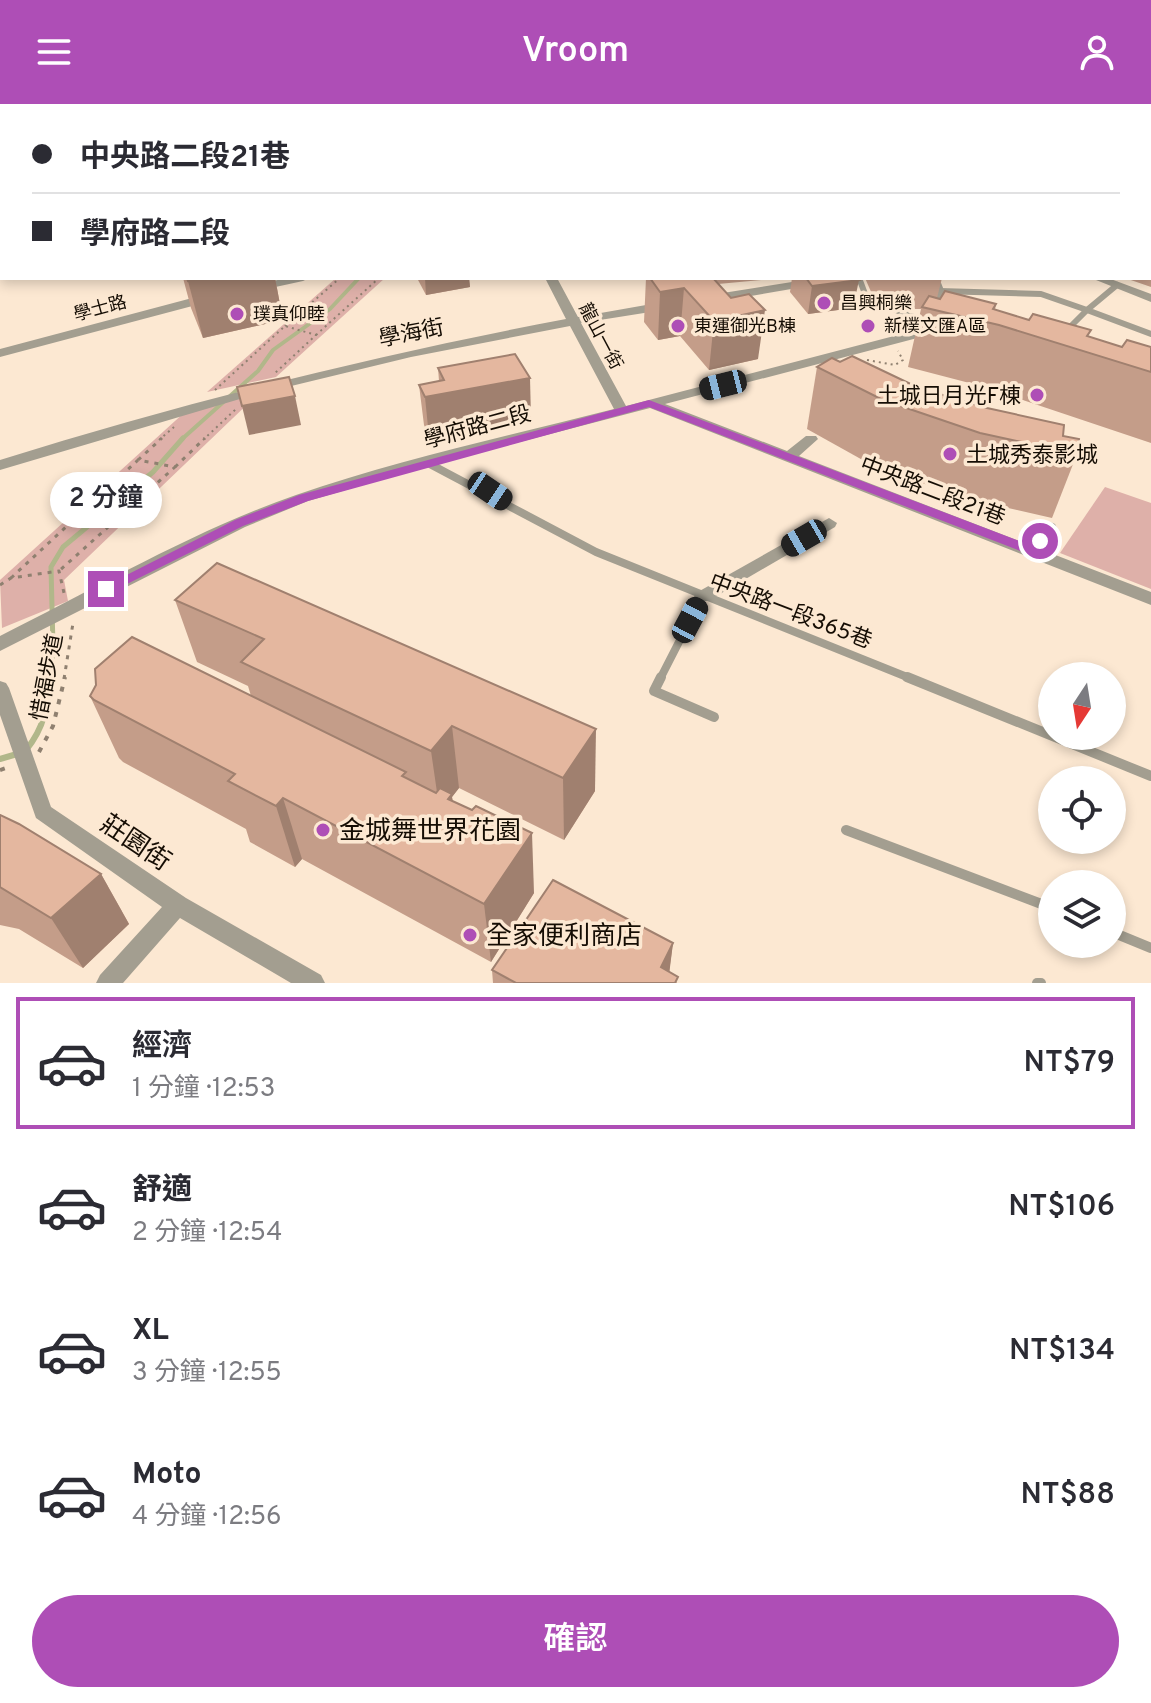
<!DOCTYPE html>
<html lang="zh-TW">
<meta charset="utf-8">
<style>
:root{--surface:#fff;--page:#f2f2f3;--text:#2b2b33;--muted:#7c7c81;--line:#e1e1e2;--accent:#ae4eb6}
body{margin:0;font-family:Overpass,"Noto Sans TC",sans-serif;background:var(--page);color:var(--text);height:100vh;display:flex;flex-direction:column;font-size:30px;white-space:nowrap}
*{box-sizing:border-box;margin:0}
p{font-size:26px;color:var(--muted)}
.icon{flex:none;width:44px;height:44px;fill:none;stroke:currentColor;stroke-width:2;stroke-linecap:round;stroke-linejoin:round}
.map{position:relative;height:879px;overflow:hidden}
.side{display:flex;flex-direction:column;background:var(--surface);flex:1}
.side>*{flex:none}
.top-card{position:absolute;left:0px;top:0px;width:1152px;height:176px;box-shadow:0 4px 12px #0003;display:grid;align-content:center;height:176px;padding:0 32px;background:var(--surface)}
.needle{width:52px;rotate:192deg}
.controls{position:absolute;left:1038px;top:558px;display:grid;gap:16px}
.controls a{display:grid;place-items:center;width:88px;height:88px;border-radius:50%;background:var(--surface);box-shadow:0 4px 12px #0003;font-size:40px}
.end{position:absolute;width:36px;height:36px;margin:-18px;border:10px solid #ae4eb6;background:#fff;box-shadow:0 0 0 4px #fff}
.from{border-radius:50%}
.bubble{position:absolute;height:56px;border-radius:28px;background:var(--surface);box-shadow:0 4px 12px #0003;font-size:26px;font-weight:600;line-height:56px;text-align:center}
.car{position:absolute;width:24px;height:48px;margin:-24px -12px;border-radius:10px;box-shadow:0 0 6px 2px #0007;background:linear-gradient(#222 24%,#8ab4d8 0 40%,#222 0 76%,#8ab4d8 0 86%,#222 0)}
.top-card b{display:flex;align-items:center;gap:28px;height:76px;font-size:30px}
.top-card b+b{border-top:2px solid var(--line)}
.top-card i{width:20px;height:20px;background:var(--text)}
ul{padding:14px 0 0;list-style:none}
li{display:flex;align-items:center;gap:24px;height:132px;margin:0 16px 12px;padding:0 16px;border:4px solid transparent;border-radius:0px}
li div{flex:1}
li b{display:block;font-size:30px}
li em{font-style:normal;font-weight:600}
li.selected{border-color:var(--accent)}
li>.icon{width:72px;height:72px;stroke-width:1.5}
.primary-button{display:flex;gap:16px;margin-top:auto;padding:16px 32px}
.primary-button a{flex:1;height:92px;border-radius:48px;background:var(--accent);color:#fff;font-size:32px;font-weight:600;line-height:92px;text-align:center}
header{display:flex;justify-content:space-between;align-items:center;height:104px;padding:0 32px;background:var(--accent);color:#fff;font-size:36px;font-weight:600}
.map>svg:first-child{display:block}
.green{fill:#deb0a9}
.lines{fill:none;stroke-linecap:round;stroke-linejoin:round}
.stream-far2{stroke:#b1b78a;stroke-width:4}
.stream-far1{stroke:#b1b78a;stroke-width:5}
.stream{stroke:#b1b78a;stroke-width:6}
.path-far2{stroke:#8f8070;stroke-width:2;stroke-dasharray:2 4;stroke-linecap:butt}
.path-far1{stroke:#8f8070;stroke-width:3;stroke-dasharray:4 6;stroke-linecap:butt}
.path{stroke:#8f8070;stroke-width:4;stroke-dasharray:5 8;stroke-linecap:butt}
.service-far3{stroke:#a39e90;stroke-width:5}
.service-far2{stroke:#a39e90;stroke-width:6}
.service-far1{stroke:#a39e90;stroke-width:8}
.service{stroke:#a39e90;stroke-width:10}
.minor{fill:#a39e90;fill-rule:evenodd}
.secondary{fill:#7f7964;fill-rule:evenodd}
.wall{fill:#c49d89}
.shaded-wall{fill:#a0806f}
.building{fill:#e4b79f;stroke:#a0806f;stroke-width:2}
.route{fill:#ae4eb6}
.poi-dot{fill:#ae4eb6;stroke:#fce8d2;stroke-width:3}
.labels{text-anchor:middle;stroke-width:7;stroke-linejoin:round;paint-order:stroke}
.far-poi-label{font-size:18px;fill:#150d04;stroke:#fce8d2;text-anchor:start}
.far-street-label{font-size:18px;fill:#150d04;stroke:#fce8d2}
.street-label{font-size:22px;fill:#150d04;stroke:#fce8d2}
.poi-label{font-size:22px;fill:#150d04;stroke:#fce8d2;text-anchor:end}
.near-poi-label{font-size:26px;fill:#150d04;stroke:#fce8d2;text-anchor:start}
.near-street-label{font-size:26px;fill:#150d04;stroke:#fce8d2}
</style>
<header><svg class="icon" aria-label="menu" viewBox="0 0 24 24"><path d="M4 6h16M4 12h16M4 18h16"/></svg>Vroom<svg class="icon" aria-label="person" viewBox="0 0 24 24"><circle cx="12" cy="8" r="4"/><path d="M4 21q1-7 8-7t8 7"/></svg></header>
<div class="map">
<svg width="1151" height="879" viewBox="0 0 1151 879">
<rect width="100%" height="100%" fill="#fce8d2"/>
<g class="green">
<path d="M336,174H385L276,273L207,288Z"/>
<path d="M259,289L64,476L68,497L2,524L0,476L186,307Z"/>
<path d="M1105,383L1151,399V485L1060,449Z"/>
</g>
<g class="lines">
<path class="stream-far2" d="M181,336L258,267L273,246L330,205L359,174"/>
<path class="stream-far1" d="M50,575L53,543L51,463L63,443L153,368L183,334"/>
<g class="stream">
<path d="M26,646C45,623 47,603 50,573"/>
<path d="M0,655L17,650"/>
</g>
<g class="path-far2">
<path d="M285,222L340,174"/>
<path d="M316,231L379,174"/>
<path d="M867,256L895,261L903,256L898,247"/>
<path d="M215,286L285,222L316,231L274,270"/>
<path d="M159,336L174,323"/>
<path d="M203,336L236,305"/>
</g>
<g class="path-far1">
<path d="M138,356L162,334"/>
<path d="M175,363L205,334"/>
<path d="M11,474L138,356L175,363L59,467"/>
<path d="M0,481L11,474L59,467L64,489"/>
<path d="M64,575L73,519"/>
</g>
<g class="path">
<path d="M39,648L53,622L65,573"/>
<path d="M0,666L12,662"/>
</g>
<path class="service-far3" d="M468,0L471,2"/>
<g class="service-far2">
<path d="M859,174L867,195L927,218"/>
<path d="M1117,181L1087,206L1151,230"/>
<path d="M939,187L1041,190L1087,206L1067,226"/>
</g>
<g class="service-far1">
<path d="M426,358L596,448L912,575"/>
<path d="M1033,447L1052,423"/>
<path d="M660,575L702,493"/>
</g>
<g class="service">
<path d="M661,573L654,587L714,613"/>
<path d="M907,573L1151,672"/>
<path d="M846,726L1052,804"/>
<path d="M1112,828L1151,844"/>
<path d="M1037,879H1041"/>
</g>
<g class="minor">
<rect x="1150" y="24" width="1" height="6"/>
<path d="M285,174H309L303,177L257,187L251,183Z"/>
<path d="M545,174H557L578,213L663,198L669,202L663,206L581,219L626,302L917,226L936,212L937,200L927,174H939C951,203 957,215 925,232L665,300L787,347L806,332H816L818,335L799,352L1151,488V501L650,304L431,361L308,397L245,423L0,547V532C96,484 195,426 296,391C399,355 508,332 614,305L570,222L411,253L250,292L0,366V356C186,298 375,251 566,215Z"/>
<path d="M817,174H844L838,177L710,199L704,195L710,191Z"/>
<path d="M1091,174H1108L1151,190V198Z"/>
<path d="M211,189L217,193L215,196L0,253V245Z"/>
<path d="M829,414L837,419L835,423L708,497H696L694,493L696,489Z"/>
<path d="M0,577L6,579L9,584L51,703L186,794L321,871L325,879H291L180,814L123,879H96L100,871L162,803L36,714L0,611Z"/>
</g>
<g class="secondary">
<path d="M670,0H691L668,2Z"/>
<rect x="0" y="138" width="2" height="10"/>
</g>
</g>
<g class="wall">
<path d="M823,0H860V2H824Z"/>
<path d="M872,0H1066L1068,2H873Z"/>
<path d="M1150,136L1151,137V183L1125,174H1150Z"/>
<path d="M183,174H275L283,216L203,234L191,204Z"/>
<path d="M417,174H469L470,183L426,191Z"/>
<path d="M646,174H783L718,180L758,255L709,266L680,232L658,236L644,218Z"/>
<path d="M792,174H856L853,204L808,210L790,188Z"/>
<path d="M865,174H942L937,194L996,200L995,206L1122,243H1151V339L981,282L908,263L921,205H911L872,190Z"/>
<path d="M840,258L1063,332L1077,350L1052,414L960,393L868,359L807,325L817,263Z"/>
<path d="M438,264L531,314L429,333L424,321L419,281L439,277Z"/>
<path d="M217,459L595,687L564,736L459,684L452,693L453,698L534,789L491,858L302,755L295,763L250,738L246,725L123,658L119,654L90,592H251L248,582L197,558L175,496Z"/>
<path d="M0,711L101,770L129,820L83,864L19,825L0,821Z"/>
<path d="M673,839L669,868L677,879H493L492,866Z"/>
</g>
<g class="shaded-wall">
<path d="M425,0H436V2H414Z"/>
<path d="M205,174H275L283,216L203,234L188,177Z"/>
<path d="M425,174H469L470,183L426,191Z"/>
<path d="M859,176L853,204L808,210L812,182Z"/>
<path d="M684,184L680,232L658,236L660,188Z"/>
<path d="M765,206L758,255L709,266L714,217Z"/>
<path d="M530,274L531,314L429,333L425,293Z"/>
<path d="M295,292L301,321L249,331L242,302Z"/>
<path d="M452,622L459,684L452,693L460,751L440,709L431,647Z"/>
<path d="M596,625L595,687L564,736L563,674Z"/>
<path d="M283,694L302,755L295,763L276,702Z"/>
<path d="M532,729L534,789L491,858L484,800Z"/>
<path d="M101,770L129,820L83,864L51,814Z"/>
<path d="M673,839L668,879L661,863Z"/>
</g>
<g class="building">
<path d="M252,0H425L414,2H254Z"/>
<path d="M887,0H1066L1068,2H888Z"/>
<path d="M187,174H205L188,177Z"/>
<path d="M650,174H713L731,194L749,190L765,206L714,217L684,184L660,188Z"/>
<path d="M806,174H856L859,176L812,182Z"/>
<path d="M945,187L996,200L993,205L1029,216L1033,210L1091,226L1087,232L1122,243L1127,236L1151,243V268L999,221L922,203L929,192L940,195Z"/>
<path d="M515,250L530,274L425,293L419,281L444,276L438,264Z"/>
<path d="M852,252L919,284L987,304L1064,321L1063,332L1079,335L1077,350L980,329L883,296L817,263L832,254L840,258Z"/>
<path d="M289,273L295,292L242,302L237,283Z"/>
<path d="M217,459L596,625L563,674L452,622L431,647L241,558L264,535L175,496Z"/>
<path d="M132,533L406,668L402,672L436,689L440,684L452,690L448,695L472,706L476,702L532,729L484,800L283,694L276,702L228,677L235,670L94,596L90,592L96,581L95,565Z"/>
<path d="M0,711L19,720L101,770L51,814L0,783Z"/>
<path d="M553,776L673,839L661,863L678,873L675,879H516L492,866Z"/>
</g>
<path class="route" d="M649,296L1030,441L1040,433L1047,437L1038,450H1028L649,303L308,397L243,422L111,488L99,485L235,416L299,391Z"/>
<g class="poi-dot">
<circle cx="824" cy="199" r="8"/>
<circle cx="237" cy="210" r="8"/>
<circle cx="678" cy="222" r="8"/>
<circle cx="868" cy="222" r="8"/>
<circle cx="1037" cy="291" r="8"/>
<circle cx="950" cy="350" r="8"/>
<circle cx="323" cy="726" r="8"/>
<circle cx="470" cy="831" r="8"/>
</g>
<g class="labels">
<g class="far-poi-label">
<text x="840" y="205">昌興桐樂</text>
<text x="253" y="216">璞真仰睦</text>
<text x="694" y="228">東運御光B棟</text>
<text x="884" y="228">新樸文匯A區</text>
</g>
<g class="far-street-label">
<text transform="translate(100 204) rotate(-15)" y="6">學士路</text>
<text transform="translate(601 232) rotate(62)" y="6">龍山一街</text>
</g>
<g class="street-label">
<text transform="translate(411 228) rotate(-11)" y="8">學海街</text>
<text transform="translate(477 322) rotate(-15)" y="8">學府路二段</text>
<text transform="translate(933 386) rotate(21)" y="8">中央路二段21巷</text>
<text transform="translate(791 506) rotate(21)" y="8">中央路一段365巷</text>
<text transform="translate(46 573) rotate(-79)" y="8">惜福步道</text>
</g>
<g class="poi-label">
<text x="1021" y="299">土城日月光F棟</text>
<text x="966" y="358" text-anchor="start">土城秀泰影城</text>
</g>
<g class="near-poi-label">
<text x="339" y="735">金城舞世界花園</text>
<text x="486" y="840">全家便利商店</text>
</g>
<g class="near-street-label">
<text transform="translate(136 738) rotate(34)" y="9">莊園街</text>
</g>
</g>
</svg>
<div class="controls">
<a><svg class="needle" viewBox="-14 -14 28 28"><path d="M0-13l5 13h-10z" fill="#e53935"/><path d="M0 13l5-13h-10z" fill="#7c7c81"/></svg></a>
<a><svg class="icon" aria-label="locate" viewBox="0 0 24 24"><circle cx="12" cy="12" r="6"/><path d="M12 2v4M12 18v4M2 12h4M18 12h4"/></svg></a>
<a><svg class="icon" aria-label="layers" viewBox="0 0 24 24"><path d="M12 4l9 5-9 5-9-5zM3 14l9 5 9-5"/></svg></a>
</div>
<i class="end from" style="left:1040px;top:437px"></i>
<i class="end" style="left:106px;top:485px"></i>
<div class="bubble" style="left:50px;top:368px;width:112px">2 分鐘</div>
<i class="car" style="left:723px;top:281px;rotate:256deg"></i>
<i class="car" style="left:490px;top:387px;rotate:124deg"></i>
<i class="car" style="left:804px;top:434px;rotate:240deg"></i>
<i class="car" style="left:690px;top:516px;rotate:28deg"></i>
<div class="top-card">
<b><i class="from"></i>中央路二段21巷</b>
<b><i></i>學府路二段</b>
</div>
</div>
<section class="side">
<ul>
<li class="selected"><svg class="icon" aria-label="car" viewBox="0 0 24 24"><path d="M5 17H2v-5l4-1 3-4h7l3 4 3 1v5h-3M9 17h6M6 11h13"/><circle cx="7" cy="17" r="2"/><circle cx="17" cy="17" r="2"/></svg><div><b>經濟</b><p>1 分鐘 · 12:53</p></div><em>NT$79</em></li>
<li><svg class="icon" aria-label="car" viewBox="0 0 24 24"><path d="M5 17H2v-5l4-1 3-4h7l3 4 3 1v5h-3M9 17h6M6 11h13"/><circle cx="7" cy="17" r="2"/><circle cx="17" cy="17" r="2"/></svg><div><b>舒適</b><p>2 分鐘 · 12:54</p></div><em>NT$106</em></li>
<li><svg class="icon" aria-label="car" viewBox="0 0 24 24"><path d="M5 17H2v-5l4-1 3-4h7l3 4 3 1v5h-3M9 17h6M6 11h13"/><circle cx="7" cy="17" r="2"/><circle cx="17" cy="17" r="2"/></svg><div><b>XL</b><p>3 分鐘 · 12:55</p></div><em>NT$134</em></li>
<li><svg class="icon" aria-label="car" viewBox="0 0 24 24"><path d="M5 17H2v-5l4-1 3-4h7l3 4 3 1v5h-3M9 17h6M6 11h13"/><circle cx="7" cy="17" r="2"/><circle cx="17" cy="17" r="2"/></svg><div><b>Moto</b><p>4 分鐘 · 12:56</p></div><em>NT$88</em></li>
</ul>
<div class="primary-button"><a>確認</a></div>
</section>
